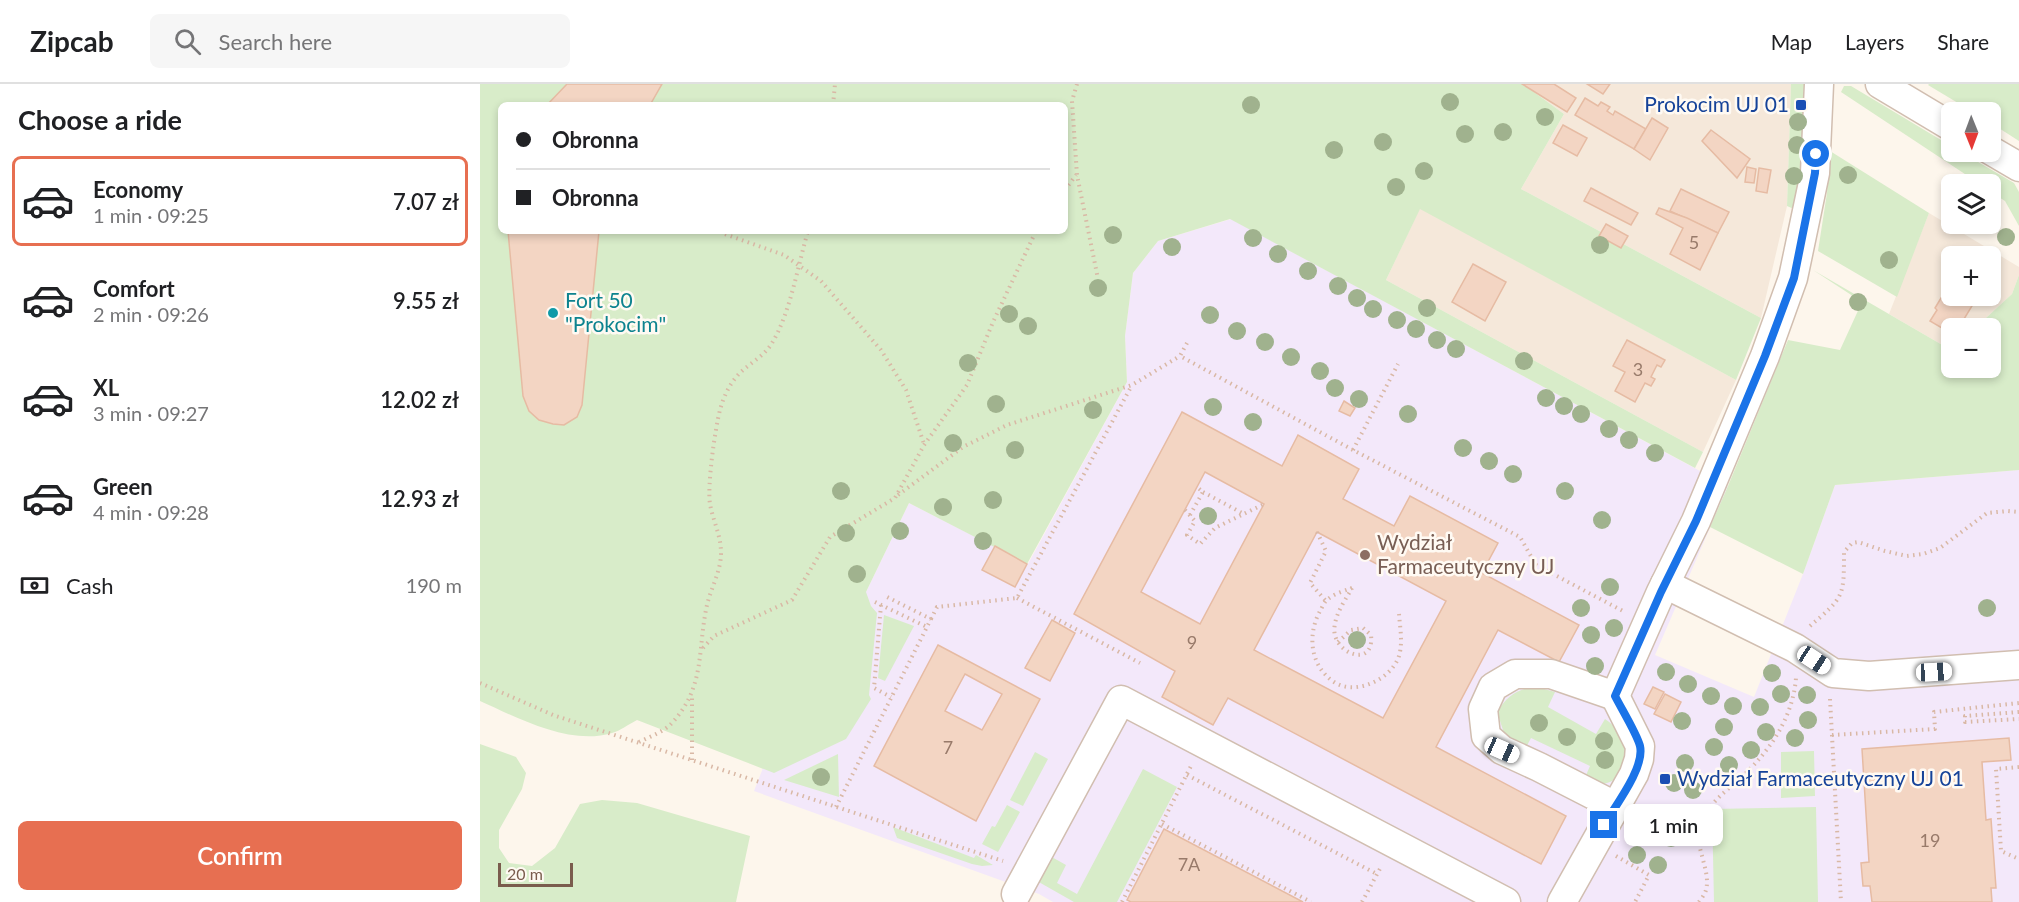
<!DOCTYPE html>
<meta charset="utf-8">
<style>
:root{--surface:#fff;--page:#f6f6f6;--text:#202124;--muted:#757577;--line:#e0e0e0;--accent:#e76f51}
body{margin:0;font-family:Lato,sans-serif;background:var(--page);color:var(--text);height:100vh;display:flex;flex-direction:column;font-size:22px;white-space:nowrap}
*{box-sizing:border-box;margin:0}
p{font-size:20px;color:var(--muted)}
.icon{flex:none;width:33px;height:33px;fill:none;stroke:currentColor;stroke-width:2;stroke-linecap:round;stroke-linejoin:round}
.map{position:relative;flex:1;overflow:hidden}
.sheet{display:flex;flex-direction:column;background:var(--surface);width:480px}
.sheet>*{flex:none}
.banner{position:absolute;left:18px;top:18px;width:570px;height:132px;border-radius:9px;box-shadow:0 3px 9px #0003;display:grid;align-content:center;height:132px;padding:0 18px;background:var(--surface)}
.needle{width:39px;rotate:179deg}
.controls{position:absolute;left:1461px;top:18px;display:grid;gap:12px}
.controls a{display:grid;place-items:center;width:60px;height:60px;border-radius:9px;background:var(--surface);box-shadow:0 3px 9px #0003;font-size:30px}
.scale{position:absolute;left:18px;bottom:15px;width:75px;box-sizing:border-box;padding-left:6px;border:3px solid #7a5c4d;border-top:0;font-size:16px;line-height:21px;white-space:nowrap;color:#7a5c4d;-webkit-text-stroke:4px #fffaf3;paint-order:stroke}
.end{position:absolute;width:27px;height:27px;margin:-14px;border:8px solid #1a73e8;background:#fff;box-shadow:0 0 0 3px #fff}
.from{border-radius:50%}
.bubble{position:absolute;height:42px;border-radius:9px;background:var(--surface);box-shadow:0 3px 9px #0003;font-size:20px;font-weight:600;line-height:42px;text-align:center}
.car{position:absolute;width:18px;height:36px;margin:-18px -9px;border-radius:8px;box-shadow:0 0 4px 2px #0007;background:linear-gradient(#fff 24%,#345 0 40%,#fff 0 76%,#345 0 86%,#fff 0)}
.banner b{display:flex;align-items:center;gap:21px;height:57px;font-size:22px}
.banner b+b{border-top:2px solid var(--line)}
.banner i{width:15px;height:15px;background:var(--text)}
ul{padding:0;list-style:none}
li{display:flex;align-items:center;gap:18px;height:90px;margin:0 12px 9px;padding:0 6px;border:3px solid transparent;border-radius:9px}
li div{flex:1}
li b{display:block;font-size:22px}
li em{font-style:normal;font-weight:600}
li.on{border-color:var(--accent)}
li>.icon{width:54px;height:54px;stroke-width:1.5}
h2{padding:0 18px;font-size:27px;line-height:72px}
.pay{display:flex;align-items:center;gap:15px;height:66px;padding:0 18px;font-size:22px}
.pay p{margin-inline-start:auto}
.button{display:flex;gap:12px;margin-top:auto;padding:12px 18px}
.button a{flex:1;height:69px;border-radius:9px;background:var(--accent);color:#fff;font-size:24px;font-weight:600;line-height:69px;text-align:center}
header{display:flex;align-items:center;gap:36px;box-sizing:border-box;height:84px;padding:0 30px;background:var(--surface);border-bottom:2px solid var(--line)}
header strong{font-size:28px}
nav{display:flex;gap:33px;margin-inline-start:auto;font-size:21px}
.search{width:420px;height:54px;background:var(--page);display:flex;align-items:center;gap:15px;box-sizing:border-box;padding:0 21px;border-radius:9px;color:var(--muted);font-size:22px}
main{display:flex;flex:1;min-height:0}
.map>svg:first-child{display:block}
.residential{fill:#f5e8da;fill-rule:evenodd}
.education{fill:#f3e8fa}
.green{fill:#d8ecc9;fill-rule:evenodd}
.building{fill:#f3d5c3;stroke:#e6bba3;stroke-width:1.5;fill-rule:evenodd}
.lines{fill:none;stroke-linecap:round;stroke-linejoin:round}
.minor-casing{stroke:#d1beb0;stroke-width:31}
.path{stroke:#d9b8a5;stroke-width:4;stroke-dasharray:1.5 4.5;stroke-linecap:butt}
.minor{stroke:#fff;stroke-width:28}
.tree{fill:#a0b28e}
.route{stroke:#1a73e8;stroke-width:8}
.transit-dot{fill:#1a4fb4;stroke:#fffaf3;stroke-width:2}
.culture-dot{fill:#0f9aa8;stroke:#fffaf3;stroke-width:2}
.education-dot{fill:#8d6e63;stroke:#fffaf3;stroke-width:2}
.labels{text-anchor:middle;stroke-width:5;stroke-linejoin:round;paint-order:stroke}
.number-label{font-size:18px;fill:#987a6a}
.transit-label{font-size:21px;fill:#164399;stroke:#fffaf3;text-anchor:end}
.culture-label{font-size:21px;fill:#0d838f;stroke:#fffaf3;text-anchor:start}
.education-label{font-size:21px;fill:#785e54;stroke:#fffaf3;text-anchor:start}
</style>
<header>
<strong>Zipcab</strong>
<div class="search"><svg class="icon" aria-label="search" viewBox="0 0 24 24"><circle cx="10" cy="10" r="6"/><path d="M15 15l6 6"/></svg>Search here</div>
<nav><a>Map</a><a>Layers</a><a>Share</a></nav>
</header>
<main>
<section class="sheet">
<h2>Choose a ride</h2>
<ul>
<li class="on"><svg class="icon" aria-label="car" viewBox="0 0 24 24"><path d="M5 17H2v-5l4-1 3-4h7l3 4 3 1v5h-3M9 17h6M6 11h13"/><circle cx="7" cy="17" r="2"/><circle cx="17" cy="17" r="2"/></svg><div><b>Economy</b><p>1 min · 09:25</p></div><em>7.07 zł</em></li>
<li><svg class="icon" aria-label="car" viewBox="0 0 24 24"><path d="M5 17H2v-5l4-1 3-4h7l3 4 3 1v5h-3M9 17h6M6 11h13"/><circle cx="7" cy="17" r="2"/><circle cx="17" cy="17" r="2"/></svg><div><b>Comfort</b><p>2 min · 09:26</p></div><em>9.55 zł</em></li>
<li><svg class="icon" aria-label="car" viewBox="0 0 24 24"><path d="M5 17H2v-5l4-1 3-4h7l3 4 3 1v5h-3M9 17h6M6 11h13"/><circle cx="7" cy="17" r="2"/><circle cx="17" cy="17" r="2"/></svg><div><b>XL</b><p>3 min · 09:27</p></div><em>12.02 zł</em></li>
<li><svg class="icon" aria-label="car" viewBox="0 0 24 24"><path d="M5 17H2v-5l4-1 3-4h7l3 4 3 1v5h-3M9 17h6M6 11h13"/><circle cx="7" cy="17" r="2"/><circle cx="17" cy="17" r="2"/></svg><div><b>Green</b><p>4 min · 09:28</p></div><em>12.93 zł</em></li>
</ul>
<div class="pay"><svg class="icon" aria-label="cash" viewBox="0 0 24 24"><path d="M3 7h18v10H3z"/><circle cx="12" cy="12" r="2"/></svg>Cash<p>190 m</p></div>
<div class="button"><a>Confirm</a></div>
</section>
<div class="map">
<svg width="1539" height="818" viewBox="0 0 1539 818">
<rect width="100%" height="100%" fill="#fdf6ec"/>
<g class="residential">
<path d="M1043,0H1311L1307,122L1281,234L1041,105L1084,30Z"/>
<path d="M940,124L1256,296L1223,368L906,196Z"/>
<path d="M1449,129L1539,183V191L1532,210L1495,244H1472L1471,266L1409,230ZM1472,172H1510V212H1472Z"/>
</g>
<path class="education" d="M751,135L1248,402L1175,571L1274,613L1323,490L1355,401L1539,386V818H573L559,810L274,707L283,684L386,508L429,419L548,480L647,298L645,252L653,189L678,157Z"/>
<g class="green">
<path d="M0,0H1043L1084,30L1041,105L1281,234L1256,296L940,125L906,196L1223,368L1215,384L750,135L678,157L653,189L645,252L647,298L547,480L429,419L386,508L391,522L397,529L389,611L391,615L366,655L294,689L157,636C149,640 140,647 132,649C90,662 38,634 0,617ZM21,21H585V147H21Z"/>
<path d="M1311,0H1330L1323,81L1314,125L1307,122Z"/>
<path d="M1449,0H1539V57L1511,39L1510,28H1493L1448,1Z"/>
<path d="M1364,2H1371L1471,62L1472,68H1481L1534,99L1539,108V142L1525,117L1511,108L1510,100H1500L1361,8Z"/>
<path d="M1350,67L1449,129L1417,213L1338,167L1347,109Z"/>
<path d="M1333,186L1471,266L1472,284H1510V244H1495L1532,210L1539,191V386L1355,401L1323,490L1230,443L1248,402L1308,256L1360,266L1382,218Z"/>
<path d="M404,531L434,542L405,597L398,594Z"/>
<path d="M1057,603L1075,608L1068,623L1116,650L1125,635C1141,645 1152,668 1141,686C1137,692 1135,697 1127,699C1119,701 1111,699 1103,698L1110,682L1051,654L1043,669L1025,652L1017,628C1027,612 1038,604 1057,603Z"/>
<path d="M0,660L36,673L46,689L42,705L19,746V764L29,779L52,782L75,764L100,720L122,716L157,719L270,752L256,818H0Z"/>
<path d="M1334,667L1335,712L1301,714V668Z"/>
<path d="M555,668L568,675L543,722L530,716Z"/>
<path d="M358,670L359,713L304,696Z"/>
<path d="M663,685L697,703L637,818H594L557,797L570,772L586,781L577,799L597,810Z"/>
<path d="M527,721L540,728L518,768L502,760L512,742L515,743Z"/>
<path d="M1336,723L1338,818H1234L1232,725Z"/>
<path d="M413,743L494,774L496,771L513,781L502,782L492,780L417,754Z"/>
</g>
<g class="building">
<path d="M87,0H182L170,21H67Z"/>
<path d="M1042,0H1074L1096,14L1087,28Z"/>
<path d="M1107,0H1130L1123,10Z"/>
<path d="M1105,14L1118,22L1121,18L1130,23L1127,27L1133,31L1135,27L1166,45L1154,65L1095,31Z"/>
<path d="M1172,34L1188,44L1170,76L1154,65Z"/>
<path d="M1083,41L1107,54L1097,72L1073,59Z"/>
<path d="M1231,46L1270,75L1257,94L1222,57Z"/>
<path d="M1267,83L1276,85L1274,99L1265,98Z"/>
<path d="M1279,84L1291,86L1287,109L1276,107Z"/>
<path d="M1111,104L1158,129L1151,141L1104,117Z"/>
<path d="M1201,105L1249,128L1238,149L1190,127Z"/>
<path d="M1179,124L1207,134L1238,149L1220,186L1190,170L1203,144L1176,130Z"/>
<path d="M1126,140L1148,152L1141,164L1119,152Z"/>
<path d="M28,147H119L102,321L97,333L84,341L73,340L59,336L49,327L43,312Z"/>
<path d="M993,180L1026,198L1005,237L972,218Z"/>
<path d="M1472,196V212H1498L1481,240L1479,239L1476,244H1472V250L1450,237L1457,226L1455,224Z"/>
<path d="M1147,256L1185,276L1181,283L1177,281L1171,293L1175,295L1171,302L1165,299L1155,318L1135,307L1145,288L1133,282Z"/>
<path d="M864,317L875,324L870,332L859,327Z"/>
<path d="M702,328L802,382L818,351L879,385L863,415L914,442L930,412L1018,459L1002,489L1099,541L1079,578L1018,546L956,663L1086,732L1061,780L748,614L733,641L713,630L682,613L695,587L594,530ZM725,388L784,420L720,540L661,508ZM837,448L966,517L903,634L774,566Z"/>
<path d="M515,462L547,480L535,503L502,486Z"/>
<path d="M572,536L595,549L570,597L545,584Z"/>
<path d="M458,561L560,615L496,737L394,682ZM485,590L522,610L502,646L465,627Z"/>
<path d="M1173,603L1184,608L1175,625L1164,620Z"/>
<path d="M1185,610L1201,618L1191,638L1174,630Z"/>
<path d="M1529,654L1531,676L1502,678L1506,736L1511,735L1516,804H1511L1512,818H1392L1390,802H1383L1381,779L1389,778L1382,665Z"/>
<path d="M684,745L823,818H651L647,816Z"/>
</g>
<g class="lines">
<g class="minor-casing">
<g id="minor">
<path d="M1400,0L1472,43"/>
<path d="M1510,66L1539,83"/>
<path d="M1185,500L1315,564L1353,589L1389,592L1539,581"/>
<path d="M1135,612L1181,508L1216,437L1285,272L1313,194L1335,89L1339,0"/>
<path d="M1135,612L1071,590H1035L1013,603L1003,625L1006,652L1022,666L1059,683L1135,722"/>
<path d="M536,810L641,616L1026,818"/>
<path d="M1082,818L1154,690L1159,675L1160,662L1135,612"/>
</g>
</g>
<g class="path">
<path d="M597,0L592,17L597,91L618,195"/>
<path d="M353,21L355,0"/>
<path d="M585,106L596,91"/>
<path d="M245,150L304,171L341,197L401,266L426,306L444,360"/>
<path d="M707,259L700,272L873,366L1040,453L1056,481L1143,527"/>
<path d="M873,366L918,280"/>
<path d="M723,408L762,429"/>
<path d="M418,411L483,363L527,341L652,301L700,272"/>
<path d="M705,426L715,437L707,451L720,460L735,444L784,420"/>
<path d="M710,431L723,408L717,403"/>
<path d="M837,448L846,467L830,499L845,516"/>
<path d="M872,504C864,507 853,510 847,516C844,518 842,524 840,527C827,551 830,582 854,598C875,612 911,596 919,572C923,558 920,544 919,530"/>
<path d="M537,514L660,579"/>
<path d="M395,518L447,543"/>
<path d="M401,521L394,604L411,613"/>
<path d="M451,535L457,523L537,514L652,301"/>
<path d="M1330,542C1364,513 1364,513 1364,468L1372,459L1378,458L1405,467L1427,472L1443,470L1460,464L1507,429L1528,427L1539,428"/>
<path d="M858,558L871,546L883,544L891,551C895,587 848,568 855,540C857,527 866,515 872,504"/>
<path d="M223,564L234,552L312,516L350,453L415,414L444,361L487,301L513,238L556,147"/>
<path d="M0,599L73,631L523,777"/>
<path d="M1350,615L1361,818"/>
<path d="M1539,628L1485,632V638L1539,635"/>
<path d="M1352,651L1455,645L1454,628L1539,619"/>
<path d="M159,658C169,653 183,648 191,640C226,603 217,566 227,521C231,504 241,487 241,469C241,451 233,437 230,420C227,402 235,345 240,326C244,311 251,297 262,287C272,278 285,271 292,259C310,230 318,181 328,147"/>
<path d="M212,676V611"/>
<path d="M1539,683L1516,685L1521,767L1539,775"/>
<path d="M707,691L897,790"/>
<path d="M356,723L451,535L407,513"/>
<path d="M682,740L831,818"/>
<path d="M1136,772L1169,791L1155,818"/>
<path d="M642,818L711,682"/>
<path d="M882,818L902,781"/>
<path d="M1219,818C1221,815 1225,810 1226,806C1232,784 1209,757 1223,733C1234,714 1252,703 1268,687C1293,662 1313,631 1316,594"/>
</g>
<use href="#minor" class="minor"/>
</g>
<g class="tree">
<circle cx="970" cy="18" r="9"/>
<circle cx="771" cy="21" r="9"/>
<circle cx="1065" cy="33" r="9"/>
<circle cx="1318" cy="38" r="9"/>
<circle cx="1023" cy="48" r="9"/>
<circle cx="985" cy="50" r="9"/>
<circle cx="903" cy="58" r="9"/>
<circle cx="1317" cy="61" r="9"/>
<circle cx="854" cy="66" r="9"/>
<circle cx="944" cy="87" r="9"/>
<circle cx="1368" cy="91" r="9"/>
<circle cx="1314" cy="92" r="9"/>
<circle cx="916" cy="103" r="9"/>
<circle cx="633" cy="151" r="9"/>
<circle cx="1526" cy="153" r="9"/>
<circle cx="773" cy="154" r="9"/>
<circle cx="1120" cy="161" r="9"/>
<circle cx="692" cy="163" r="9"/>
<circle cx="798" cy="170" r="9"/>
<circle cx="1409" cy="176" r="9"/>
<circle cx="828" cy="187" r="9"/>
<circle cx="858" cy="202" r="9"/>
<circle cx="618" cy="204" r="9"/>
<circle cx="877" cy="214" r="9"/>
<circle cx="1378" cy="218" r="9"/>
<circle cx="947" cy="224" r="9"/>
<circle cx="893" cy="225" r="9"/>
<circle cx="529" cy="230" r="9"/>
<circle cx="730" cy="231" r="9"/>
<circle cx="917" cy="236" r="9"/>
<circle cx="548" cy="242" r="9"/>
<circle cx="936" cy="245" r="9"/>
<circle cx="757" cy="247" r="9"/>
<circle cx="957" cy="256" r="9"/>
<circle cx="785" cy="258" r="9"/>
<circle cx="976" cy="265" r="9"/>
<circle cx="811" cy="273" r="9"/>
<circle cx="1044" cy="277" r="9"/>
<circle cx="488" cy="279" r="9"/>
<circle cx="840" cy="287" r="9"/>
<circle cx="855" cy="304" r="9"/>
<circle cx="1066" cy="314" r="9"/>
<circle cx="879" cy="315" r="9"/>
<circle cx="516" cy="320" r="9"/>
<circle cx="1084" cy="322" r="9"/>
<circle cx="733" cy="323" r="9"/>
<circle cx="613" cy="326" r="9"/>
<circle cx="928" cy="330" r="9"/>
<circle cx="1101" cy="330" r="9"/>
<circle cx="773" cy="338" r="9"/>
<circle cx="1129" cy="345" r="9"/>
<circle cx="1149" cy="356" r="9"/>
<circle cx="473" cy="359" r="9"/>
<circle cx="983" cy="364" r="9"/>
<circle cx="535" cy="366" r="9"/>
<circle cx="1175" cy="369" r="9"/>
<circle cx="1009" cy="377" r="9"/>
<circle cx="1033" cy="390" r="9"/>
<circle cx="361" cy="407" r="9"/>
<circle cx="1085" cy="407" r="9"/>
<circle cx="513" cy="416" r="9"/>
<circle cx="463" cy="423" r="9"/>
<circle cx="728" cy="432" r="9"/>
<circle cx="1122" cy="436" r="9"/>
<circle cx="420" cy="447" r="9"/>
<circle cx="366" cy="449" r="9"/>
<circle cx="503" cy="457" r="9"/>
<circle cx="377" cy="490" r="9"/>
<circle cx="1130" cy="503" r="9"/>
<circle cx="1101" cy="524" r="9"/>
<circle cx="1507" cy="524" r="9"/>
<circle cx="1134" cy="544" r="9"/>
<circle cx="1111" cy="551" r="9"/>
<circle cx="877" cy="556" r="9"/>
<circle cx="1115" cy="582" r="9"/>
<circle cx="1186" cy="588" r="9"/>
<circle cx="1292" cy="589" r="9"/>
<circle cx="1208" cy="600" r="9"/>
<circle cx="1301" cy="610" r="9"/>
<circle cx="1327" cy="611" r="9"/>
<circle cx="1231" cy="612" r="9"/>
<circle cx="1253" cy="622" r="9"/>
<circle cx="1280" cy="623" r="9"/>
<circle cx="1328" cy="636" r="9"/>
<circle cx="1202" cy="637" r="9"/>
<circle cx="1059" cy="639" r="9"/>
<circle cx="1244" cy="643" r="9"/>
<circle cx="1286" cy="648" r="9"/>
<circle cx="1087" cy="653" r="9"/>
<circle cx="1315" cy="654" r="9"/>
<circle cx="1124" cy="657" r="9"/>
<circle cx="1234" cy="663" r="9"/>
<circle cx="1271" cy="666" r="9"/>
<circle cx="1125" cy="676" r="9"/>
<circle cx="1205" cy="679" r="9"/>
<circle cx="1249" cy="681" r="9"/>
<circle cx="341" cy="693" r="9"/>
<circle cx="1194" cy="699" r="9"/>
<circle cx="1213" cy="706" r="9"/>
<circle cx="1178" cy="730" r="9"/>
<circle cx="1202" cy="730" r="9"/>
<circle cx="1168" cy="750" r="9"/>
<circle cx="1191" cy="754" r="9"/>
<circle cx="1157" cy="771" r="9"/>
<circle cx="1178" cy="781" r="9"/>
</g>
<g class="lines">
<path class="route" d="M1124,741C1135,722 1165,684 1160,662C1157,650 1141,624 1135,612L1181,508L1216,437L1285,272L1314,194L1335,89L1336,70"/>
</g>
<g class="transit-dot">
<rect x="1315" y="15" width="12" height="12" rx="3"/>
<rect x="1179" y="689" width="12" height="12" rx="3"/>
</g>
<circle class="culture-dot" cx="73" cy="229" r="6"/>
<circle class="education-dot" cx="885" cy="471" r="6"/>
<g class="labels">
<g class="number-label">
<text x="1214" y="165">5</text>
<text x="1158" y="292">3</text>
<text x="712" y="565">9</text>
<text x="468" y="670">7</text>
<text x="1450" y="763">19</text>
<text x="709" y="787">7A</text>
</g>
<g class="transit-label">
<text x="1309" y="28">Prokocim UJ 01</text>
<text x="1197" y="702" text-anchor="start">Wydział Farmaceutyczny UJ 01</text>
</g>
<g class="culture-label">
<text x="85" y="224">Fort 50<tspan x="85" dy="24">"Prokocim"</tspan></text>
</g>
<g class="education-label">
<text x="897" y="466">Wydział<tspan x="897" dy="24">Farmaceutyczny UJ</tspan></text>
</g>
</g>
</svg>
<div class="controls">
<a><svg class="needle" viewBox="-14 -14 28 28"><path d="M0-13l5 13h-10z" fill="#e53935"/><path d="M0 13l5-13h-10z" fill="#757577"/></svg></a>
<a><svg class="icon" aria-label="layers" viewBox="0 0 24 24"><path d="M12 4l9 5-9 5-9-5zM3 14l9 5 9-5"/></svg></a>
<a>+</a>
<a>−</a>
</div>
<div class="scale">20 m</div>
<i class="end from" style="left:1336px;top:70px"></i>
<i class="end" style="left:1124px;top:741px"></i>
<div class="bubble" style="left:1144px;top:720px;width:99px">1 min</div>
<i class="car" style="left:1334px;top:576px;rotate:123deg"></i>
<i class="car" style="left:1454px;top:588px;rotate:87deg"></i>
<i class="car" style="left:1022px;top:666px;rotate:114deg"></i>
<div class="banner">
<b><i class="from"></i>Obronna</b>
<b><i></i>Obronna</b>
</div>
</div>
</main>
